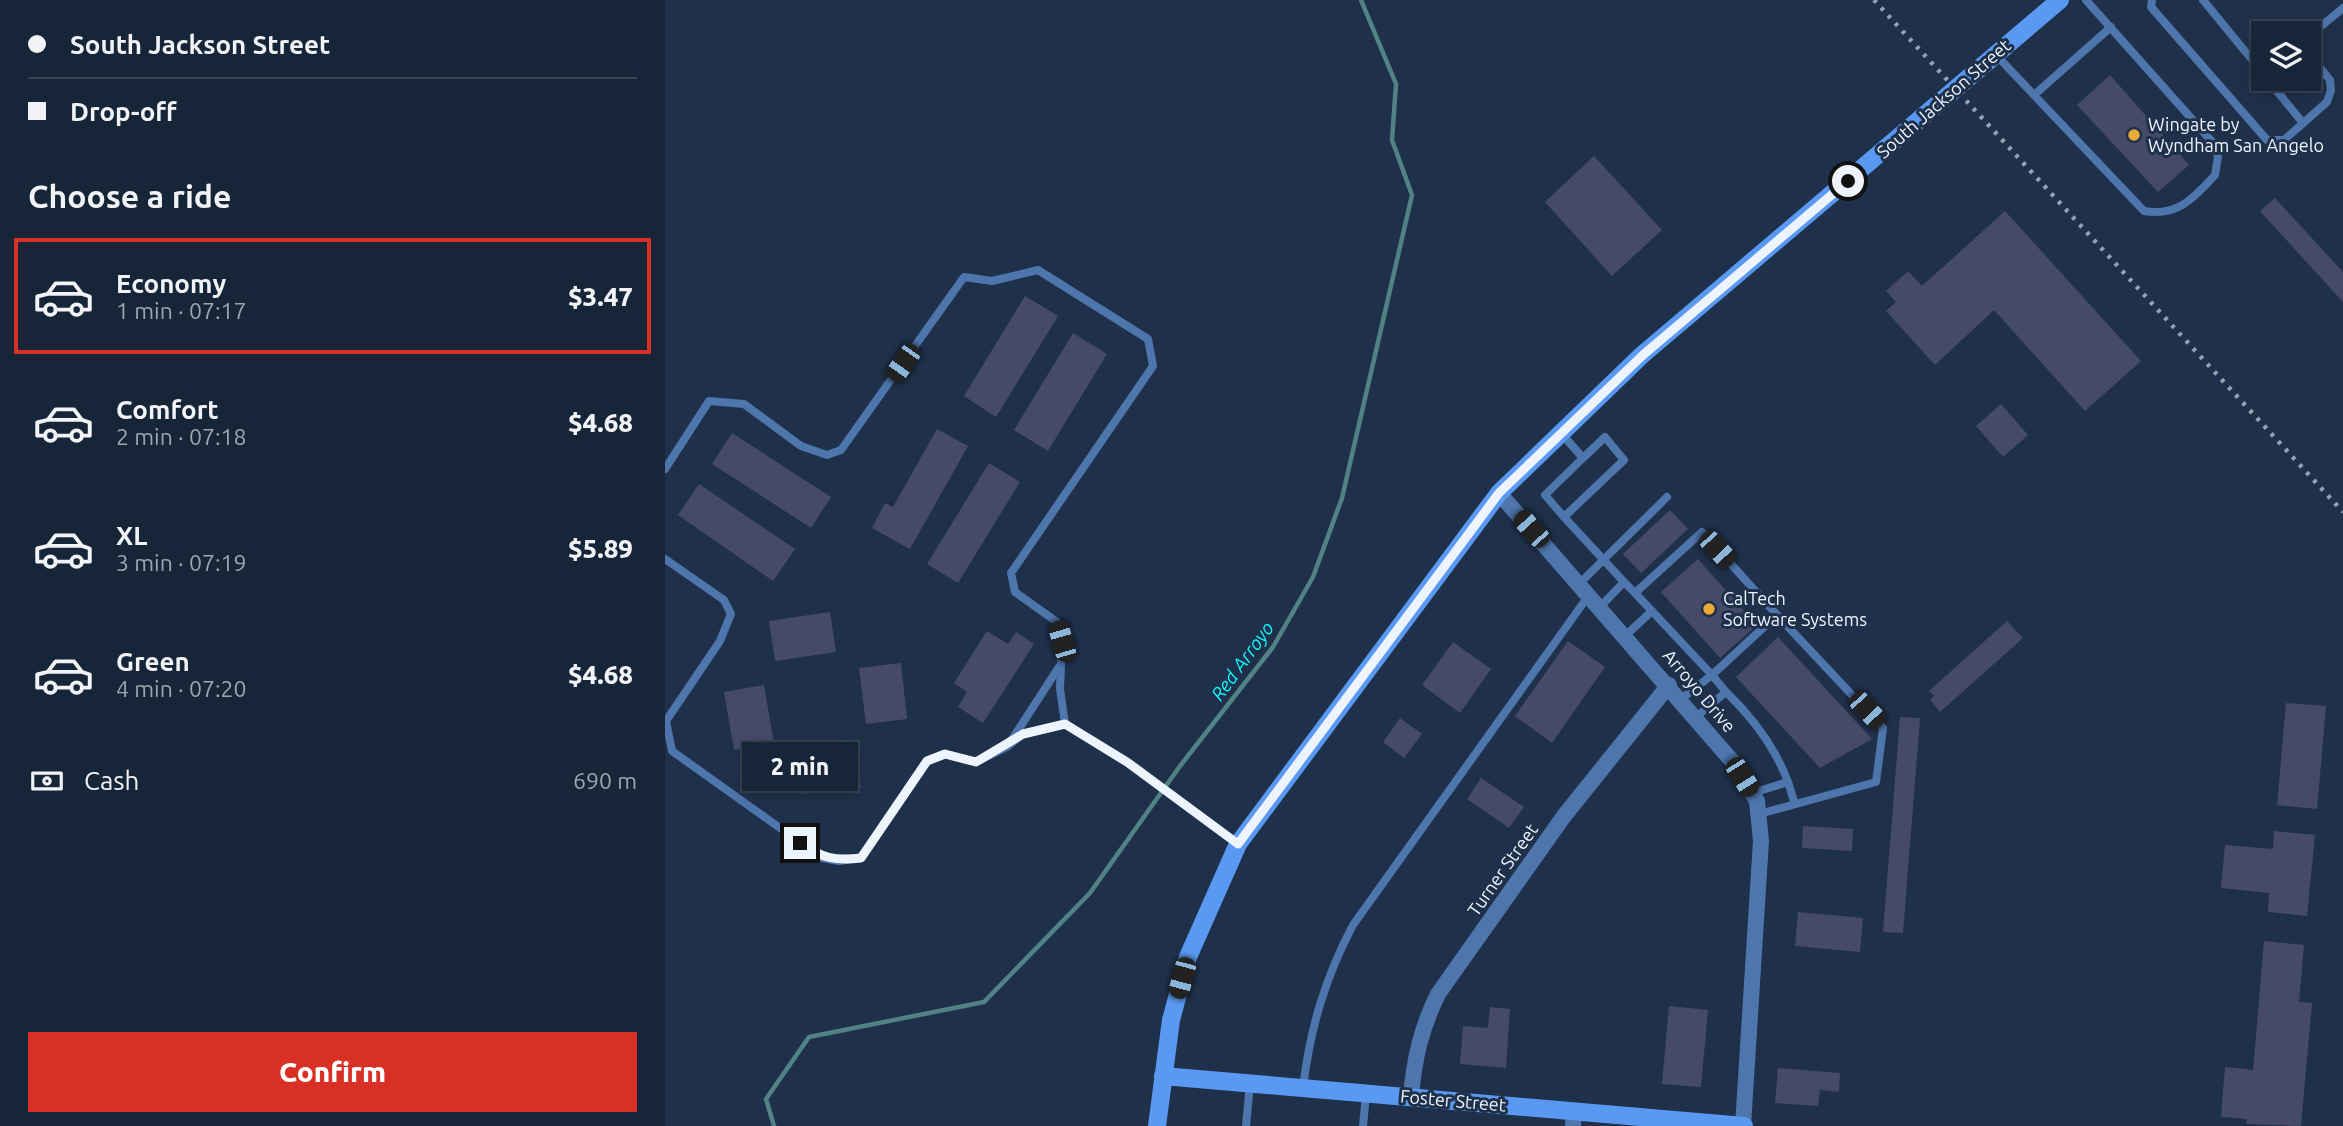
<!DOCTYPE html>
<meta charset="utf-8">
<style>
:root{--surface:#172538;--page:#243143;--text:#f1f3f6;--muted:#9ea5ae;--line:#364253;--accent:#d93025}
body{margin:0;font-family:Ubuntu,sans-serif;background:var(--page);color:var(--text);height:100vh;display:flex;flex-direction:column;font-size:26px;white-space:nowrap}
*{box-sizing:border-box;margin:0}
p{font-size:23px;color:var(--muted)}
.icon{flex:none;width:38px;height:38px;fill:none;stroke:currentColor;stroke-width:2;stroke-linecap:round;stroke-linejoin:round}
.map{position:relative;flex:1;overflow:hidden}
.drawer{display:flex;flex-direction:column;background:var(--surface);width:665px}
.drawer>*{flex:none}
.guide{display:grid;align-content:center;height:154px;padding:0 28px;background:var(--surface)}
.controls{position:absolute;left:1586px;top:21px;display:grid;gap:14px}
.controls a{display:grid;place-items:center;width:70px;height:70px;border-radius:0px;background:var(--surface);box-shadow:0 4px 18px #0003,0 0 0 2px var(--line);font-size:35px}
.end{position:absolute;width:32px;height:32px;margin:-16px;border:9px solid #edf4fe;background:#111;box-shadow:0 0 0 4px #111}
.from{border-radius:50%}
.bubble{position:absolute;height:49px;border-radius:0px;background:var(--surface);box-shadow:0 4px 18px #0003,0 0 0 2px var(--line);font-size:23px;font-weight:800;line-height:49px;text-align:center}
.car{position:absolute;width:21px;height:42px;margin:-21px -10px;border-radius:9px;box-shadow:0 0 5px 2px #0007;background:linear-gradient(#222 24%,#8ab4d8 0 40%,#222 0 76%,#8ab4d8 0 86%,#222 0)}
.guide b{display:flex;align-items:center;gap:24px;height:66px;font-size:26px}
.guide b+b{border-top:2px solid var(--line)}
.guide i{width:18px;height:18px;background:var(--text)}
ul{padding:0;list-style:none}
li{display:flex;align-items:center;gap:21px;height:116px;margin:0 14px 10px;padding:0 14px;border:4px solid transparent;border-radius:0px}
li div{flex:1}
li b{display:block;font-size:26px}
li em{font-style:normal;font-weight:800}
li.selected{border-color:var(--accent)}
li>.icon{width:63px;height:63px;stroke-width:1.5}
h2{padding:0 28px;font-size:32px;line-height:84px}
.pay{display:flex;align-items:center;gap:18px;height:77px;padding:0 28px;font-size:26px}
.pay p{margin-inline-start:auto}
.primary-button{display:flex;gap:14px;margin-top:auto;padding:14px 28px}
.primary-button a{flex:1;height:80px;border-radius:0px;background:var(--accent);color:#fff;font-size:28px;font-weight:800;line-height:80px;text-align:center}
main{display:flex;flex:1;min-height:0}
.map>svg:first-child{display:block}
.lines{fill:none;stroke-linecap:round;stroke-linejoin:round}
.stream{stroke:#518286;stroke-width:4.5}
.building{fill:#464a69}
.lane{stroke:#4e75ac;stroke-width:8}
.street{stroke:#4e75ac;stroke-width:16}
.secondary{stroke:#5a99f2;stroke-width:18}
.rail{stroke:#96a2b2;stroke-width:4.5;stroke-dasharray:3.5 7;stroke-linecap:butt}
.route{stroke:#edf4fe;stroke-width:9}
.poi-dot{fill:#eaaa39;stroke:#1f314a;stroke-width:2.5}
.labels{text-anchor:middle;stroke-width:6;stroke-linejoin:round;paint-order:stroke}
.street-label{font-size:18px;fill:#edf4fe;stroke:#1f314a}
.poi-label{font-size:18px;fill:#edf4fe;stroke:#1f314a;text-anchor:start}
.water-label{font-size:19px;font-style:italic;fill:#0ff6fb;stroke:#1f314a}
</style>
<main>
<section class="drawer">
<div class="guide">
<b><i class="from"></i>South Jackson Street</b>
<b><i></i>Drop-off</b>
</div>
<h2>Choose a ride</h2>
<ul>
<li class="selected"><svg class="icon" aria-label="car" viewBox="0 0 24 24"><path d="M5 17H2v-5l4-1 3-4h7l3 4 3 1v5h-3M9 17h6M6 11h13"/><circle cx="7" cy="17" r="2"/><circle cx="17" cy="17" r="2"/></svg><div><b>Economy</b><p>1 min · 07:17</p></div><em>$3.47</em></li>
<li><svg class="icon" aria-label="car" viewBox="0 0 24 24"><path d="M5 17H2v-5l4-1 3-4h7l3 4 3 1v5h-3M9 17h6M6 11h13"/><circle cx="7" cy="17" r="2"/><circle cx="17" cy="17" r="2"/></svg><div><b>Comfort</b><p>2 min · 07:18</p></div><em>$4.68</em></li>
<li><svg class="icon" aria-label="car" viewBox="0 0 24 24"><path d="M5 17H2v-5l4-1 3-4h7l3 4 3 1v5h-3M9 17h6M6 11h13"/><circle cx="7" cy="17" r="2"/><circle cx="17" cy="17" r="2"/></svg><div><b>XL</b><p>3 min · 07:19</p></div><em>$5.89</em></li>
<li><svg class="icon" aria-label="car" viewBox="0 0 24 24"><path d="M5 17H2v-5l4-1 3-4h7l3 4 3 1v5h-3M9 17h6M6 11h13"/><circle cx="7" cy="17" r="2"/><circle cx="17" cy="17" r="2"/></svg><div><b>Green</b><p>4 min · 07:20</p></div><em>$4.68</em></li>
</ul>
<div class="pay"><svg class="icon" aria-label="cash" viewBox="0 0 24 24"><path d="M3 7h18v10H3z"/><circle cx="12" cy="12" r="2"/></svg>Cash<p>690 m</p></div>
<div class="primary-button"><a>Confirm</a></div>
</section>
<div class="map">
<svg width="1678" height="1126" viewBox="0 0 1678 1126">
<rect width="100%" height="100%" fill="#1f314a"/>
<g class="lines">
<path class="stream" d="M109,1126L101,1099L144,1037L319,1002L425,893L515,766L608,647L648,577L677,498L747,195L727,140L731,84L696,0"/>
</g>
<g class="building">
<path d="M1445,75L1524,165L1493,192L1412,105Z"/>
<path d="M929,156L997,230L947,276L880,202Z"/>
<path d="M1610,198L1678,272V302L1595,211Z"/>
<path d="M1340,211L1476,361L1420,411L1329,310L1270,365L1221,311L1231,302L1221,291L1243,271L1257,286Z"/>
<path d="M360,296L393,316L331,417L299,396Z"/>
<path d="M408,333L442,354L383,451L349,430Z"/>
<path d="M1336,404L1363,435L1338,457L1311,426Z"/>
<path d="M272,429L303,446L245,549L207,528L220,503L228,507Z"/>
<path d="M67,433L166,497L146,528L47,464Z"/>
<path d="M324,463L355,482L293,583L262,564Z"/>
<path d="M34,484L130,549L108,581L13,515Z"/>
<path d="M1005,510L1023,529L976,573L958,554Z"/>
<path d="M1033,559L1092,625L1055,658L996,592Z"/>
<path d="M165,612L171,652L110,661L104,621Z"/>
<path d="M1342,621L1358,638L1275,712L1265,700L1269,696L1264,691Z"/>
<path d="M322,631L343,644L351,632L369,644L318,723L293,707L302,692L289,683Z"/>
<path d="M1113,637L1207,739L1155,768L1071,677Z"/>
<path d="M903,641L940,667L887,743L850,716Z"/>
<path d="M788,642L826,669L795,713L757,685Z"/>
<path d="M236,663L242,719L201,724L194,668Z"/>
<path d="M99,685L109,744L69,750L59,692Z"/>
<path d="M1621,703L1661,706L1652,809L1612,805Z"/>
<path d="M1235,717L1255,718L1238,933L1218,932Z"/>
<path d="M735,718L757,734L739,758L718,742Z"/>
<path d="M192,749L196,788L135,794L131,755Z"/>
<path d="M816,778L859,807L844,828L802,799Z"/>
<path d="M1138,826L1188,829L1187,851L1137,848Z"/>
<path d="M1609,831L1650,835L1642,916L1603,912L1604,893L1556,888L1560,845L1608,849Z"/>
<path d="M1133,912L1198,918L1195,952L1130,946Z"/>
<path d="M1599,941L1639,945L1634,1002L1647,1003L1636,1126L1581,1124L1582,1119L1556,1117L1560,1067L1588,1070Z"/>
<path d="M1004,1006L1043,1010L1036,1087L997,1084Z"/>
<path d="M825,1007L845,1009L841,1068L795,1064L798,1026L823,1028Z"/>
<path d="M1113,1068L1175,1073L1174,1092L1155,1090L1153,1106L1110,1103Z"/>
</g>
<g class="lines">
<g class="lane">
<path d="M1487,0L1486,7L1602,140H1619L1662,102L1666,90L1665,80L1643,53"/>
<path d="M1538,0L1598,73"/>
<path d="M1643,37L1678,8"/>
<path d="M1331,55L1479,211C1512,217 1529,198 1550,175L1553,157L1550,145L1421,0"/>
<path d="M1602,79L1638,123"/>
<path d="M1369,95L1446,27"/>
<path d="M896,433L918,458L940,437L959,460L899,517L880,495L918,458"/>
<path d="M0,469L44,401L79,404L136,446L162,455L176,450L299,277L327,281L373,270L483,339L488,366L346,573L350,592L392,622L397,641L395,689L400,724"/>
<path d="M899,517L959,582L935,607"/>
<path d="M0,559L59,600L66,614L55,641L1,721L7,751L157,858L174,861L196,858L262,761L280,754L311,762L342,747L358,734L400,724L462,762L573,844"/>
<path d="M959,582L970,593L1037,532L1112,615L1047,675L970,593"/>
<path d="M914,584L1002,497"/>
<path d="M961,635L987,611"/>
<path d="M1016,699L1047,675L1061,692"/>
<path d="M1031,717L1061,692C1088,718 1110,747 1123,782L1087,793"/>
<path d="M346,741L394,667"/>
<path d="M1123,782L1130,804"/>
<path d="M1094,814L1211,782L1218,728L1112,615"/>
<path d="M638,1088C645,1029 660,978 688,925L924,595"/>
<path d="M581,1126L585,1084"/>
<path d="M698,1126L701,1094"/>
</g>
<g class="street">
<path d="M834,493L1067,761L1092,801L1096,841L1078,1126"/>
<path d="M746,1097C749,1059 756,1029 773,994L899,816L1004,685"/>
<path d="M908,1126L909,1111"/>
</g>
<g class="secondary">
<path d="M498,1076L1079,1126"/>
<path d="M492,1126L506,1020L523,957L573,844L834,493L977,355L1395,0"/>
</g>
<path class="rail" d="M1209,0L1678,512"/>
</g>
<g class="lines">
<path class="route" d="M135,843C157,858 169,861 196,858L262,761L280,754L311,762L358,734L400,724L462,762L573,844L834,493L978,355L1183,181"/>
</g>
<g class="poi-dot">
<circle cx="1469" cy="135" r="7"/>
<circle cx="1044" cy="609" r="7"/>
</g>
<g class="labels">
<g class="street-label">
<text transform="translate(1279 99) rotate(-41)" y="6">South Jackson Street</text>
<text transform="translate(1034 691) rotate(50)" y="6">Arroyo Drive</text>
<text transform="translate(838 870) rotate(-55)" y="6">Turner Street</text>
<text transform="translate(788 1101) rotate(5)" y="6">Foster Street</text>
</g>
<g class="poi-label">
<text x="1483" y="131">Wingate by<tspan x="1483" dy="21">Wyndham San Angelo</tspan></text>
<text x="1058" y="605">CalTech<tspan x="1058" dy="21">Software Systems</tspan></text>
</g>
<g class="water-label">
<text transform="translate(577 661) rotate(-54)" y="7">Red Arroyo</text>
</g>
</g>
</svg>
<div class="controls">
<a><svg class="icon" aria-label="layers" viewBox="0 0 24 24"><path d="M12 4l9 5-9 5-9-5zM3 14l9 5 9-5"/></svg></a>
</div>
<i class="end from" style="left:1183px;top:181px"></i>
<i class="end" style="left:135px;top:843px"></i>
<div class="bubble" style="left:77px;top:742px;width:116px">2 min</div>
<i class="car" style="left:238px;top:363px;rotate:215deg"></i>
<i class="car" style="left:866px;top:529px;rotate:318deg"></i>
<i class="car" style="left:1052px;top:549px;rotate:137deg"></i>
<i class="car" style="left:397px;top:641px;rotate:344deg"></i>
<i class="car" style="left:1202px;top:710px;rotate:137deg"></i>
<i class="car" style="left:1077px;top:777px;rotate:148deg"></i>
<i class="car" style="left:517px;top:978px;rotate:195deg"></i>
</div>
</main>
